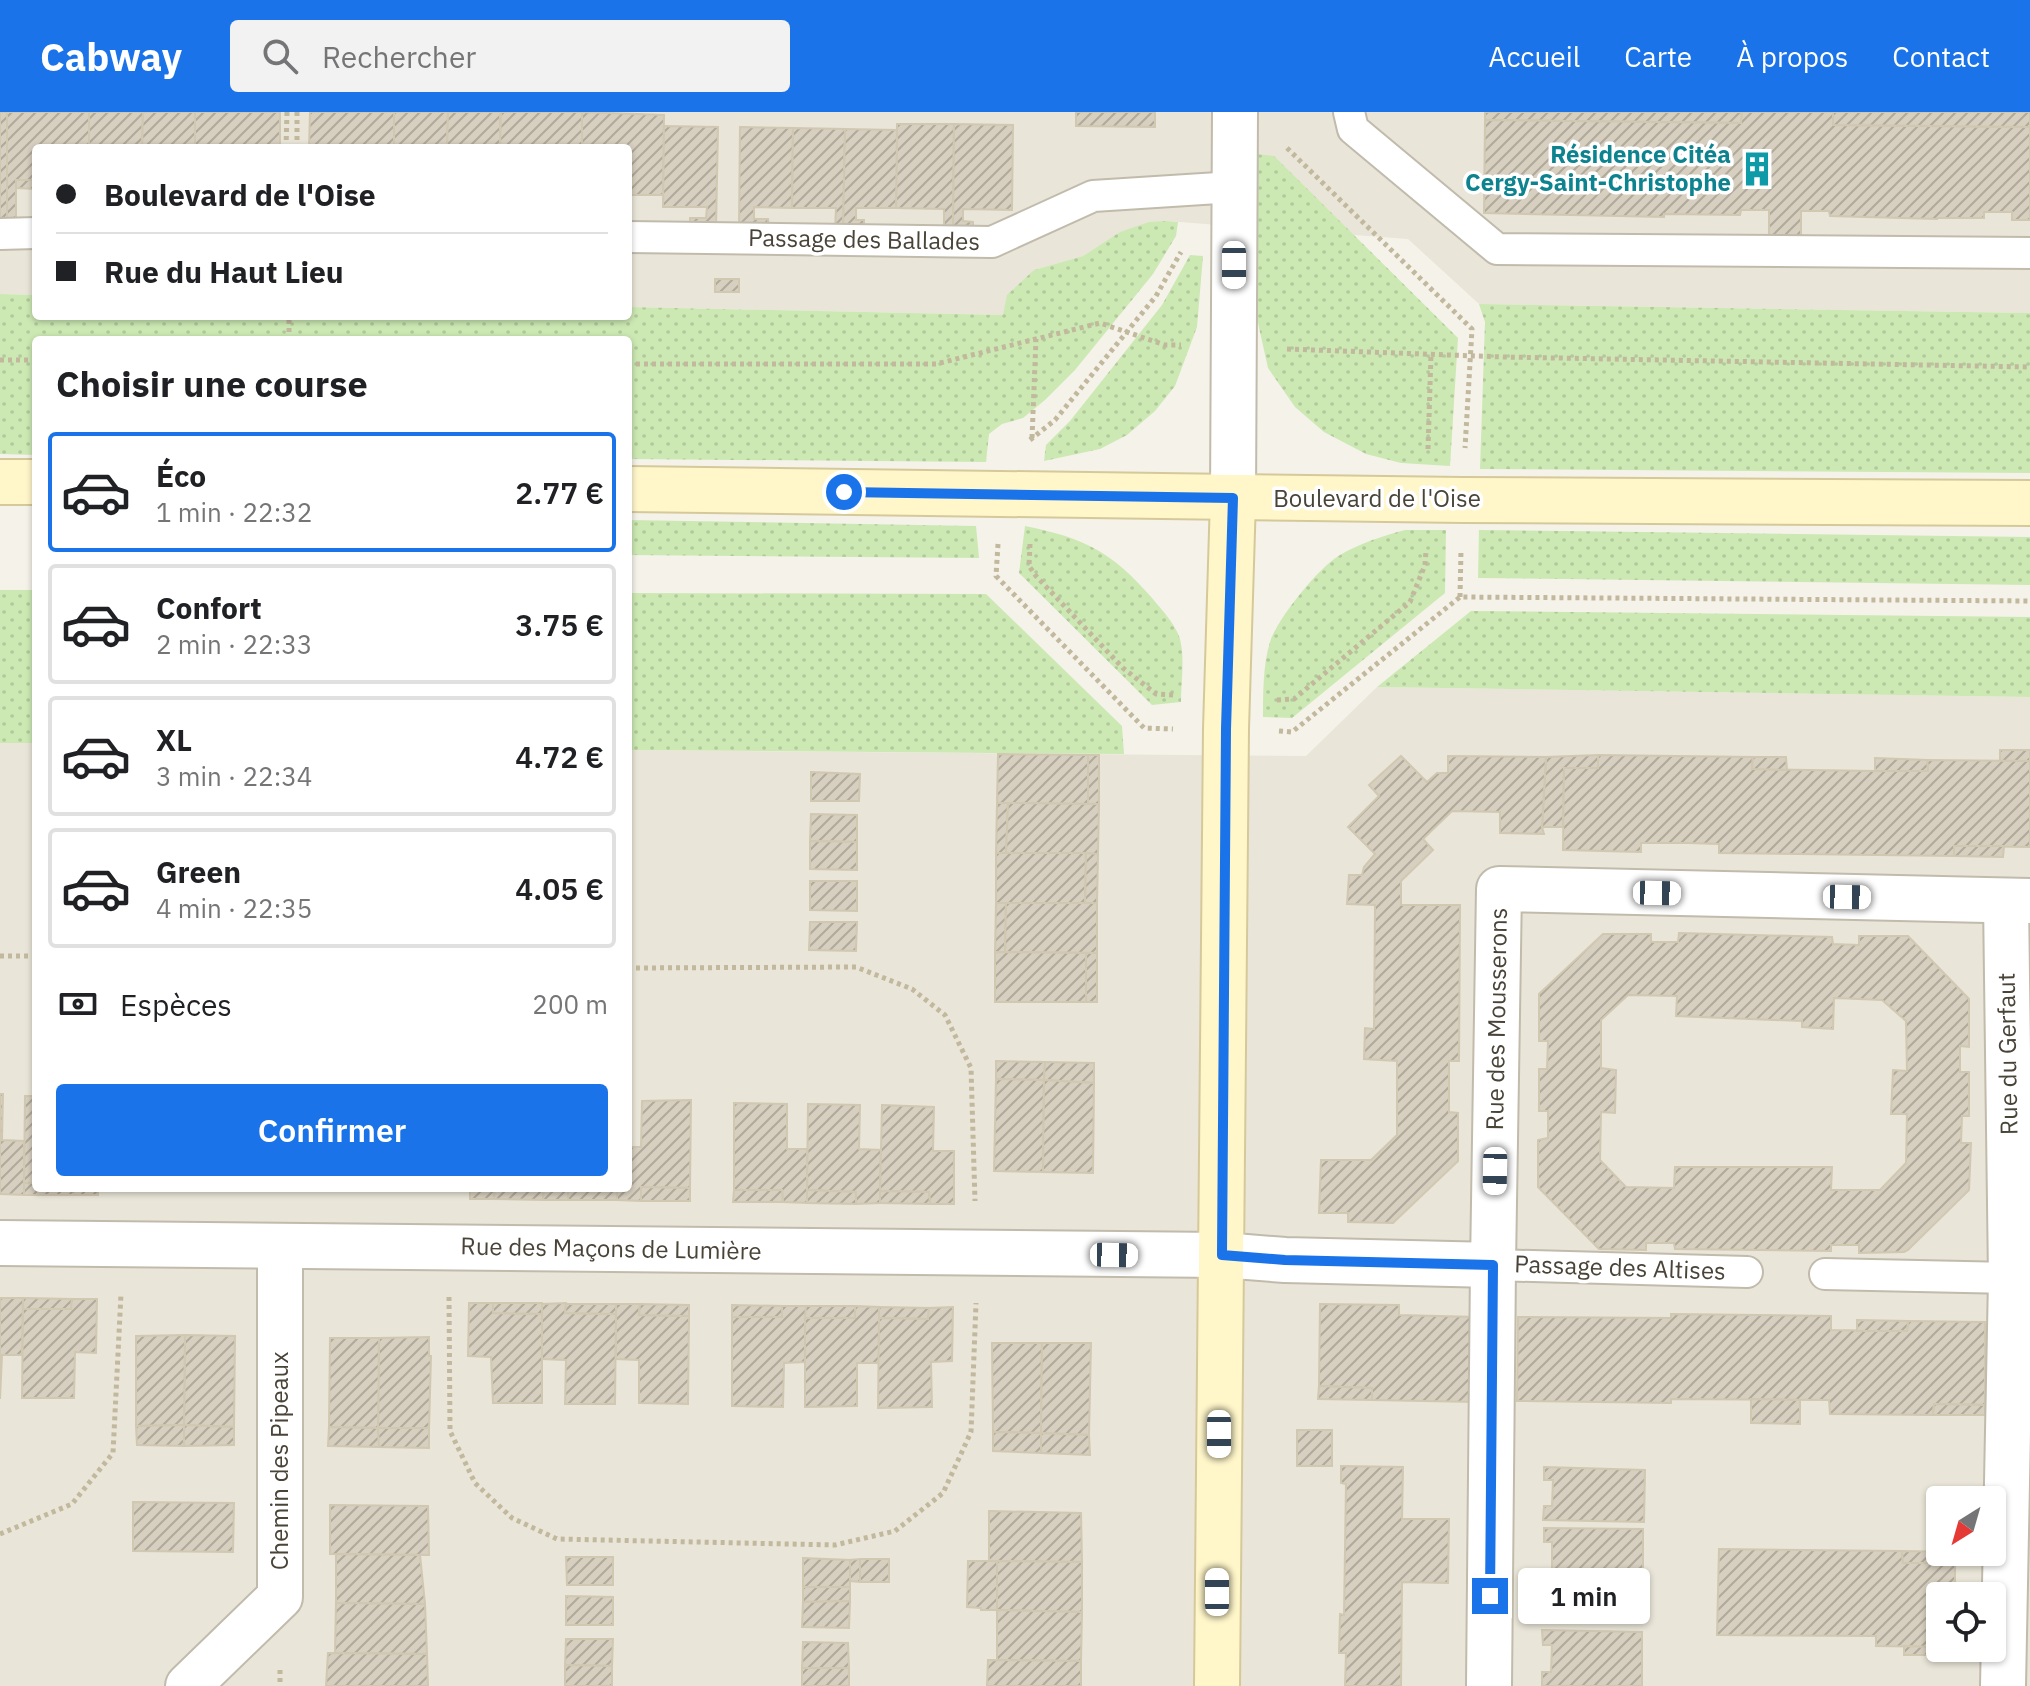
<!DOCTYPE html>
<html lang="fr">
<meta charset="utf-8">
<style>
:root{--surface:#fff;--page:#f2f2f2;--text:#202124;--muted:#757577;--line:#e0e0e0;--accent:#1a73e8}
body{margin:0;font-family:"IBM Plex Sans",sans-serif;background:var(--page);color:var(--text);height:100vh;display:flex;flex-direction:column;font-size:30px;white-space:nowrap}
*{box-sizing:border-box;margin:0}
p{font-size:26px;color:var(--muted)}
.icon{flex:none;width:44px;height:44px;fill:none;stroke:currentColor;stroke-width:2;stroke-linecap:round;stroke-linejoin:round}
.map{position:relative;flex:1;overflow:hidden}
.panel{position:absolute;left:32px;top:224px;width:600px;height:856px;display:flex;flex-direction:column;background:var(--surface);border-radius:8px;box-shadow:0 2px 6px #0004}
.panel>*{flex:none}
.guide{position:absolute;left:32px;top:32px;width:600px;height:176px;border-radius:8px;box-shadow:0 2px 6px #0004;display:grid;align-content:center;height:176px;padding:0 24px;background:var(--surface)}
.needle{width:52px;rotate:217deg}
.controls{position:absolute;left:1926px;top:1374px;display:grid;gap:16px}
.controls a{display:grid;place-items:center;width:80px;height:80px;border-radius:8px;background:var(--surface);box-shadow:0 2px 6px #0004;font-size:40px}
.end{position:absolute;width:36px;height:36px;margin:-18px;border:10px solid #1a73e8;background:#fff;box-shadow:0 0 0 4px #fff}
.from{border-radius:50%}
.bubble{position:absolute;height:56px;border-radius:8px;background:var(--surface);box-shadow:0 2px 6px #0004;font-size:26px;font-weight:600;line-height:56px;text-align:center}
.car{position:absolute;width:24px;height:48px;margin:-24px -12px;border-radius:10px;box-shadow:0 0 6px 2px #0007;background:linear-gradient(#fff 24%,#345 0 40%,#fff 0 76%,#345 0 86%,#fff 0)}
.guide b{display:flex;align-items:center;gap:28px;height:76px;font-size:30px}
.guide b+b{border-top:2px solid var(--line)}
.guide i{width:20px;height:20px;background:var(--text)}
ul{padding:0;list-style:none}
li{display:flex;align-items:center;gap:24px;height:120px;margin:0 16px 12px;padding:0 8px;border:4px solid var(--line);border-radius:8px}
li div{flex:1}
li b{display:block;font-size:30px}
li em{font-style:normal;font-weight:600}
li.current{border-color:var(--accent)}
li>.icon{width:72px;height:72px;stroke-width:1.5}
h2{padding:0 24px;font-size:36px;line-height:96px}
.pay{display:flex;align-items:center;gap:20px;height:88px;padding:0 24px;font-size:30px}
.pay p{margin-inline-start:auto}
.action{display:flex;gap:16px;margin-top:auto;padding:16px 24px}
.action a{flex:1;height:92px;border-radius:8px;background:var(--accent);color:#fff;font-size:32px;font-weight:600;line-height:92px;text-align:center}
header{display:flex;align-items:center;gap:48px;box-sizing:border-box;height:112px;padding:0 40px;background:var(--accent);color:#fff}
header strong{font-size:38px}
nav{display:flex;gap:44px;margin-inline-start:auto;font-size:28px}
.search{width:560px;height:72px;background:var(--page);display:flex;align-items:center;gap:20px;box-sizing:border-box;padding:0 28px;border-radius:8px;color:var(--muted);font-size:30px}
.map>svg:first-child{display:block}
.residential{fill:#e9e5d8;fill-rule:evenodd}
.grass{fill:url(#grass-dots)}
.building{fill:url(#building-hatch);stroke:#d1c8b2;stroke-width:2;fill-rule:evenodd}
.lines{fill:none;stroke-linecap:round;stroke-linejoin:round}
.lane-casing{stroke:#c1bbac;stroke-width:34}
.street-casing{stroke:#c1bbac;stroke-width:48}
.secondary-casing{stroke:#d5c99a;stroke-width:48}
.path{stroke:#c2b89d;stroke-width:5;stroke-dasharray:4 4;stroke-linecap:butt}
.lane{stroke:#fff;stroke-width:30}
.street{stroke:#fff;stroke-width:44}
.secondary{stroke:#fff6ca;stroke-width:44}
.route{stroke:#1a73e8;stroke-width:10}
.labels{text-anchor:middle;stroke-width:7;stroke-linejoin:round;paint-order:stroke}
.culture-label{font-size:24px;font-weight:bold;fill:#0d838f;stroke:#fff;text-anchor:end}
.street-label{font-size:24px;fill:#494338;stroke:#fff}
</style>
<header>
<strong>Cabway</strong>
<div class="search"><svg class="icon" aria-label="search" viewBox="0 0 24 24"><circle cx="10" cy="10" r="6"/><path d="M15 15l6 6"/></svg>Rechercher</div>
<nav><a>Accueil</a><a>Carte</a><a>À propos</a><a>Contact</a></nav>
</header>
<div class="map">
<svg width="2030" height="1574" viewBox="0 0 2030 1574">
<defs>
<pattern id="grass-dots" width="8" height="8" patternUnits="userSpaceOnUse" patternTransform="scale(2)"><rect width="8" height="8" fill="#cce9b3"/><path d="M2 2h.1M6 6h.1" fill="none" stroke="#b1c99b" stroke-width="1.8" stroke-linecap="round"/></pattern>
<pattern id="building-hatch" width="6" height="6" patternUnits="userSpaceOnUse" patternTransform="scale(2)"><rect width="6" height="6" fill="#d7cfbf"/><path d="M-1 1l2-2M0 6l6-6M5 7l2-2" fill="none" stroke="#b0aa9c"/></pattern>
</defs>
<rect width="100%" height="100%" fill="#f5f2ea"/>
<g class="residential">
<path d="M0,0H2030V201L1479,192L1408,127L1166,109L1120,120L1083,144L1034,158L1003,203L628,195V36H36V183L0,182Z"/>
<path d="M1377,575L2030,585V1574H0V631H36V1076H628V638L1306,644ZM1940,1388H1992V1440H1940ZM1940,1484H1992V1536H1940Z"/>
</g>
<g class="grass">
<path d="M1256,42L1274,44L1458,226L1450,354L1401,351L1366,342L1324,320L1295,295L1268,256L1256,202Z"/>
<path d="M1166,109L1178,110L1176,124L1153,162L1075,258L1045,288L1023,306L1002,312L989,322L986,350L628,347V228H36V343L0,342V182L36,183V204H628V195L1003,203L1007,183L1034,158L1083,144L1120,120L1149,110Z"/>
<path d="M1190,143L1203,144L1197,215L1175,274L1155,299L1127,323L1100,337L1044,349L1046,333L1070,309L1162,193Z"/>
<path d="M1479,192L2030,201V361L1480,357L1485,210Z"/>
<path d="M628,408L976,414L979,446L628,443Z"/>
<path d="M1025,414C1085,426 1112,440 1152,486C1162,498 1176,513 1180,527C1185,547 1181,570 1181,590L1152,593L1019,461Z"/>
<path d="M1405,418H1446L1445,481L1292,606L1263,605C1263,582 1263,552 1270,530C1277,507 1319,455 1340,443C1360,431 1383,424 1405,418Z"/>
<path d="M1479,418L2030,425V473L1478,466Z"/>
<rect x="0" y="478" width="36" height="153"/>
<path d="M628,481L986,482L1122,614L1124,642L628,638Z"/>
<path d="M1471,499L2030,505V585L1377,575Z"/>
</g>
<g class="building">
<rect x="0" y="0" width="7" height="110"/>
<path d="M7,0H89V36H36V68H16V110H7Z"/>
<path d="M89,0H143L142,36H89Z"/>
<path d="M143,0H195V36H142Z"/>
<path d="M195,0H280V35L195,36Z"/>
<path d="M310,0H394V36H309Z"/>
<path d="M394,0H448L447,36H394Z"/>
<path d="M448,0H500V36H447Z"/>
<path d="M501,0H582V36H500Z"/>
<path d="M582,0L664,3L663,83H628V36H582Z"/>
<path d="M1076,0H1155V15L1076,14Z"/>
<path d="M1485,0H1742L1741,11L1485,8Z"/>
<path d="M1742,0H1833V13L2030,15V108H2012V100H1984V106H1937V107L1830,104L1829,99H1801V125H1769V98H1741L1740,103L1664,102V105L1484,101L1485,8L1741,11Z"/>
<path d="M1833,0H2030V15L1833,13Z"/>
<path d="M897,12H954L953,119H944V97L896,96Z"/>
<path d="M954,12L1013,13L1012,98L963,97V109L973,110V119H953Z"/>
<path d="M664,14L718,15L716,117H690V106H706L707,95H663Z"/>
<path d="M740,15L793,16L792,96L754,95V107H768L769,117L739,116Z"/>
<path d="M793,16L845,17L843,118H835L836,96H792Z"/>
<path d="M845,17L897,18L896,96H856V108H864V118H843Z"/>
<path d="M16,68H36V77L16,76Z"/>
<rect x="715" y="167" width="24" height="13"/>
<rect x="2000" y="638" width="30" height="11"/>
<path d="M998,642L1088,643V692L997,691Z"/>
<rect x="1088" y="643" width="11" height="49"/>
<path d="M1598,643V656H1564L1563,715H1542L1546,645Z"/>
<path d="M1598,643L1753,645L1752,657L1875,659H1928L1927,648L2030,649V735L1954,734V744L1719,741V732L1688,731H1641V740L1563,738L1564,656H1598Z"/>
<path d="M1401,644L1427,670L1437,661H1448V644L1546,645L1542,715L1544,722L1500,721V700L1452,699L1423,727L1433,738L1401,769V793H1460L1459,949H1449V1000L1458,1001V1049L1393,1111L1348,1110V1101H1319L1321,1048H1371L1397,1023V949L1364,947L1365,916L1374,917L1375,793L1347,792L1349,763H1362L1364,755L1375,742L1348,715L1379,684L1369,673Z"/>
<path d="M1753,645H1786L1787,658L1752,657Z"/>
<path d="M1875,646L1927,648L1928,659H1875Z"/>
<path d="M811,660L860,662L859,689H811Z"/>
<path d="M997,691H1008L1006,741H996Z"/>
<path d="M1008,691L1099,692L1098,742L1006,741Z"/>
<path d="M811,702L857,703V730L810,729Z"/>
<path d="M810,729L857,730V758L810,757Z"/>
<path d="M1954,734H2004L2003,745L1954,744Z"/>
<path d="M996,741H1086L1085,791H996Z"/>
<path d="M1086,741L1098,742L1097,791H1085Z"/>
<path d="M810,769H857V799L810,798Z"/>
<path d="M996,791H1006L1005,840H995Z"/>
<path d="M1006,791H1097V841L1005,840Z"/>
<path d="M810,810H857L856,839L809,838Z"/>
<path d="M1679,821L1832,825L1833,832L1859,833V824H1908L1969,887V935L1960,934V960H1969V1004H1962L1961,1031H1971L1969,1078L1908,1138L1904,1140L1859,1141V1133H1831V1139L1675,1137L1674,1131H1646V1138L1599,1137L1538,1075V1028L1548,1026V999H1539V957H1547L1548,929H1539V882L1603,822H1651V830H1678ZM1628,883L1677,884L1676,904L1802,909V915L1833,917L1834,886L1882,888L1906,909L1907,959L1893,958L1891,1002H1907L1906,1051L1880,1078H1831L1832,1055H1675L1674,1076L1626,1075L1600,1048L1601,1000L1615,1001L1616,958L1601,956V908Z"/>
<path d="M995,840L1086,841V890H995Z"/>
<rect x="1086" y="841" width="11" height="49"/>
<path d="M996,949L1045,950L1044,968L996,967Z"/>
<path d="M1045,950L1094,951V971L1044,968Z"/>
<path d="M996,967L1044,968L1043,1060L994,1059Z"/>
<path d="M1044,968L1094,971L1093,1061L1043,1060Z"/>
<path d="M0,982H3L2,1028L24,1029V1083L0,1082Z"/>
<path d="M25,984H36V1071H24Z"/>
<path d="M691,988L690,1076L641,1075V1089L617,1088V1076H628V1035H641L642,989Z"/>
<path d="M734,991L787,992V1037H807V1091L783,1090L782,1078H734Z"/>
<path d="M808,992L860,993L859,1037L881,1038L880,1091L856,1092V1080L807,1078Z"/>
<path d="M882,993L934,995L933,1039H954V1092H930L929,1080L880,1079Z"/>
<path d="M24,1071H36V1076H74V1083H24Z"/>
<path d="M641,1075L690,1076V1089H641Z"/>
<rect x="74" y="1076" width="24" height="7"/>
<path d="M470,1076H495L494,1087H470Z"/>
<path d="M495,1076H544L543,1088L494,1087Z"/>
<path d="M544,1076H568V1088H543Z"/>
<rect x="568" y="1076" width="49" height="12"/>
<path d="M734,1078H782L783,1090H733Z"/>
<path d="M807,1078L856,1080V1092L807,1091Z"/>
<path d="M880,1079L929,1080L930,1092L880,1091Z"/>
<path d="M0,1186H23L22,1243H2L0,1287Z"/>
<path d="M23,1186L72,1187L71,1197H23Z"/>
<path d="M72,1187H97L96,1241L75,1240L74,1286H22L23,1197H71Z"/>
<path d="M469,1191H493V1201L542,1202V1291H493L491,1245L468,1244Z"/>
<path d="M493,1191H542V1202L493,1201Z"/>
<path d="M566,1191L565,1201L616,1202L615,1292H565L566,1248L542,1247V1192Z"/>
<path d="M566,1192H616V1202L565,1201Z"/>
<path d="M616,1192H640L639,1203L689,1204L688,1292L639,1291V1248L616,1247Z"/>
<path d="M640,1192L689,1193V1204L639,1203Z"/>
<path d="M1320,1192L1399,1193V1203L1476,1205L1475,1290L1372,1288V1276L1319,1274Z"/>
<path d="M732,1193L782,1194V1205H732Z"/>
<path d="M782,1194H806L805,1250L784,1251L783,1295L732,1294V1205H782Z"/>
<path d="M806,1194H855V1206H805Z"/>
<path d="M855,1194L879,1195V1251H857V1294L805,1295V1206H855Z"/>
<path d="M879,1195L929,1196L928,1207L879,1206Z"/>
<path d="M953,1195L952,1249L931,1250L932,1295L878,1296L879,1206L928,1207L929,1196Z"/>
<path d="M1671,1202L1831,1204V1218L1907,1219L1908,1209L1985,1210V1293L1934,1292L1933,1303L1830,1302L1829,1288L1671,1287V1291L1517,1289L1518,1205L1671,1206Z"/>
<path d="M1857,1208L1908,1209L1907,1219H1857Z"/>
<path d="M185,1223L235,1224L234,1315L184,1313Z"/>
<path d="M185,1223L184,1313L136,1314V1224Z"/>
<path d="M429,1225V1244H431L429,1316H378L379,1226Z"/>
<path d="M330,1226H379L378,1316L329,1315Z"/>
<path d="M992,1231H1042L1041,1321L993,1320Z"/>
<path d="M1042,1231H1091L1089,1323L1041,1321Z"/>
<path d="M1319,1274L1372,1276V1288L1318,1287Z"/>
<path d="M1751,1287L1800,1288V1312L1751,1311Z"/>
<path d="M1934,1292L1985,1293V1303H1933Z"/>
<path d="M184,1313V1334L137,1333L136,1314Z"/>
<path d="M184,1313L234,1315V1333L184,1334Z"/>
<path d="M329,1315L378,1316L379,1335L328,1334Z"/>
<path d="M378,1316H429V1336L379,1335Z"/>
<rect x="1297" y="1318" width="35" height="36"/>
<path d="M993,1320L1041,1321V1341L993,1339Z"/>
<path d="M1041,1321L1089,1323L1090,1343L1041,1341Z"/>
<path d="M1341,1354L1403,1355L1402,1407H1449L1448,1471L1402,1470L1401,1574H1345L1346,1541H1339L1340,1502L1344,1503L1346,1372L1341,1371Z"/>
<path d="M1544,1355L1645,1358L1644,1410L1543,1408L1544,1394H1552L1553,1368H1544Z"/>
<path d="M133,1390L234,1391L233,1440L133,1439Z"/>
<path d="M330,1393L428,1394L429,1443L330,1442Z"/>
<path d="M989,1399L1081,1401L1082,1450L989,1449Z"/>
<path d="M1544,1416L1643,1417V1471L1544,1472V1457H1552V1430H1544Z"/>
<path d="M1719,1437L1902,1439L1903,1451H1955V1484H1940V1535L1876,1534V1524L1717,1523Z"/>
<path d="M1902,1439L1955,1440V1451H1903Z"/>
<path d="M336,1442L420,1443L425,1492L336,1491Z"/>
<path d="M566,1445H613V1473H567Z"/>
<path d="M803,1446L850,1448V1475H803Z"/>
<path d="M860,1447V1470L850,1469V1448Z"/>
<rect x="860" y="1447" width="29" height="23"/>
<path d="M968,1449H997V1498H981V1496L967,1495Z"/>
<path d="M997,1449L1082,1450V1500L997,1498Z"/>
<path d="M803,1475H850V1489L803,1490Z"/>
<path d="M566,1484L613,1485V1513H566Z"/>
<path d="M850,1489L849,1516L802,1515L803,1490Z"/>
<path d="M336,1491L425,1492L427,1542L335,1541Z"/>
<path d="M997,1498L1082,1500L1081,1549L997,1548Z"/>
<path d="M1542,1518L1642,1520V1574H1542V1560H1551L1552,1533H1543Z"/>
<path d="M566,1527H613L612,1554L565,1553Z"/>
<path d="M803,1530L848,1531L849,1556H802Z"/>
<path d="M1904,1534L1927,1535V1543H1904Z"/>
<path d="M328,1541L427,1542L428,1574H326Z"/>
<path d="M988,1548L1081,1549V1574H987Z"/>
<path d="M565,1553L612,1554V1574H565Z"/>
<rect x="802" y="1556" width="47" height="18"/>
</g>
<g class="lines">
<g class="lane-casing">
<g id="lane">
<path d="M1349,0L1353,17L1497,137L2030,141"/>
<path d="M0,122L36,121"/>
<path d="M628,125L992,130L1093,84L1234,75"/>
<path d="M1493,1153L1747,1160"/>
<path d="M1825,1162L2011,1166"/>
</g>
</g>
<g class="street-casing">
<g id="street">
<path d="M1233,386L1235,0"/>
<path d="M0,1131L1222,1143L1285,1148L1493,1153L1499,777L2030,789"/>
<path d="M188,1574L280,1485V1134"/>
<path d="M1489,1574L1493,1153"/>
<path d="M2003,1574L2011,1166L2006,789"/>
</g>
</g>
<g class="secondary-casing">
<g id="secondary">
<path d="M0,370H36"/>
<path d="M628,377L1463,388L2030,391"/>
<path d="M1217,1574L1226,617L1233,386"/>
</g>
</g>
<g class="path">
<path d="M297,0V36"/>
<path d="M286,36L287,0"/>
<path d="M1287,36L1472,217L1465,336"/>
<path d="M289,228V204"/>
<path d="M1287,237L1504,245L2030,255"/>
<path d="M0,248H36"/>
<path d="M628,252H936L1100,211L1165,233H1181"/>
<path d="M1032,326L1036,227"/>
<path d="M1030,328L1055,308L1156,184L1181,140"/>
<path d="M1428,337L1431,242"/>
<path d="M998,432L996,464L1144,616L1173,617"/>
<path d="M1030,432L1029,454L1036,464L1123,556L1156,582L1175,583"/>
<path d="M1460,485L1461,438"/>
<path d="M1277,588L1294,587L1410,490L1425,453L1426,439"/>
<path d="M1279,619L1292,620L1460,485L2030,489"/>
<path d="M0,844H36"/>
<path d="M628,856L856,855L912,877L945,903L971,956L975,1089"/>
<path d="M449,1185L450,1319L475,1371L512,1406L557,1427L835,1433L895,1419L943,1381L971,1320L976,1191"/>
<path d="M0,1422L72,1392L113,1341L121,1182"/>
<path d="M280,1558V1574"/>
</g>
<use href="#lane" class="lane"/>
<use href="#street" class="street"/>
<use href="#secondary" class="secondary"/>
</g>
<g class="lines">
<path class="route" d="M844,380L1233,386L1226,617L1222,1143L1285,1148L1493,1153L1490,1484"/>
</g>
<defs>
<g id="building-bare" transform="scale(2.76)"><path d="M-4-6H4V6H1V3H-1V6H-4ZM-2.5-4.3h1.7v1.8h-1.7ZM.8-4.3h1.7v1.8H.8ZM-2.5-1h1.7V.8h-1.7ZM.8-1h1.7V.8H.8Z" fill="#0f9aa8" stroke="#fff" stroke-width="2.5" paint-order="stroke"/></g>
</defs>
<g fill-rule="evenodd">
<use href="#building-bare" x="1757" y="57"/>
</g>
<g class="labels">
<g class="culture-label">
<text x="1731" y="51">Résidence Citéa<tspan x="1731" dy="28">Cergy-Saint-Christophe</tspan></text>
</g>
<g class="street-label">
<text transform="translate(864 128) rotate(1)" y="8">Passage des Ballades</text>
<text x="1377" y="395">Boulevard de l'Oise</text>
<text transform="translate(1497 907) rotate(-89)" y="8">Rue des Mousserons</text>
<text transform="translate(2008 942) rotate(-91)" y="8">Rue du Gerfaut</text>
<text transform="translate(611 1137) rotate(1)" y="8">Rue des Maçons de Lumière</text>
<text transform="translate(1620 1156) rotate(2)" y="8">Passage des Altises</text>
<text transform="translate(280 1349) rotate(-90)" y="8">Chemin des Pipeaux</text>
</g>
</g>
</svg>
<div class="controls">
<a><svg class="needle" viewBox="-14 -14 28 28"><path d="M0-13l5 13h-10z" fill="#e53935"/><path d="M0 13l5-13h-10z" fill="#757577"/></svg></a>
<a><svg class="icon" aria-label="locate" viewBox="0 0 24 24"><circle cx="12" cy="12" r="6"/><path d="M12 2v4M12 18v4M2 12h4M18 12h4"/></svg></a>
</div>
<i class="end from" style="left:844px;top:380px"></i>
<i class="end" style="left:1490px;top:1484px"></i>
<div class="bubble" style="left:1518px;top:1456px;width:132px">1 min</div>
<i class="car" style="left:1234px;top:153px;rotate:180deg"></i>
<i class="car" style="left:1657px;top:781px;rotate:91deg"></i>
<i class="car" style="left:1847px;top:785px;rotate:91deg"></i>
<i class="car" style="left:1495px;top:1059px;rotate:181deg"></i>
<i class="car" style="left:1114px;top:1143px;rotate:91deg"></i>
<i class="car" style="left:1219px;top:1322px;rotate:180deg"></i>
<i class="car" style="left:1217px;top:1480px;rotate:0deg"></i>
<div class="guide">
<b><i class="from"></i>Boulevard de l'Oise</b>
<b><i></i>Rue du Haut Lieu</b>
</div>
<section class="panel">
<h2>Choisir une course</h2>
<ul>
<li class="current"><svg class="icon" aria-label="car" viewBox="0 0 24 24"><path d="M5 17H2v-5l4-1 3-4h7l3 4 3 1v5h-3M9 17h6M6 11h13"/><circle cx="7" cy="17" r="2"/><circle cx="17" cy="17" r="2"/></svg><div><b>Éco</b><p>1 min · 22:32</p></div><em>2.77 €</em></li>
<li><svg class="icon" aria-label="car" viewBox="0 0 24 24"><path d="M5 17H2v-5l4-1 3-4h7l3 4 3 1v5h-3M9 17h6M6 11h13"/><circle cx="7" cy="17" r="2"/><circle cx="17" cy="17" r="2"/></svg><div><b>Confort</b><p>2 min · 22:33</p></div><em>3.75 €</em></li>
<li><svg class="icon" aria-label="car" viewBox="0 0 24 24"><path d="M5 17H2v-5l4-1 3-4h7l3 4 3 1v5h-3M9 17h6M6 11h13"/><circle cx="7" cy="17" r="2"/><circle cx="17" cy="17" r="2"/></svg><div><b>XL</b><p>3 min · 22:34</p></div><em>4.72 €</em></li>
<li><svg class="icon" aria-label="car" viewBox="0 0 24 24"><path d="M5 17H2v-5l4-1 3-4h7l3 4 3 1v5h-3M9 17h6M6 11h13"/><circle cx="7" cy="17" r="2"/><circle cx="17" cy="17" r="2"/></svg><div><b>Green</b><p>4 min · 22:35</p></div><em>4.05 €</em></li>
</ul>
<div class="pay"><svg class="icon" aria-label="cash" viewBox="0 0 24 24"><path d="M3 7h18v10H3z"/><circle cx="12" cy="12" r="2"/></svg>Espèces<p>200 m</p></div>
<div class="action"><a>Confirmer</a></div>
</section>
</div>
